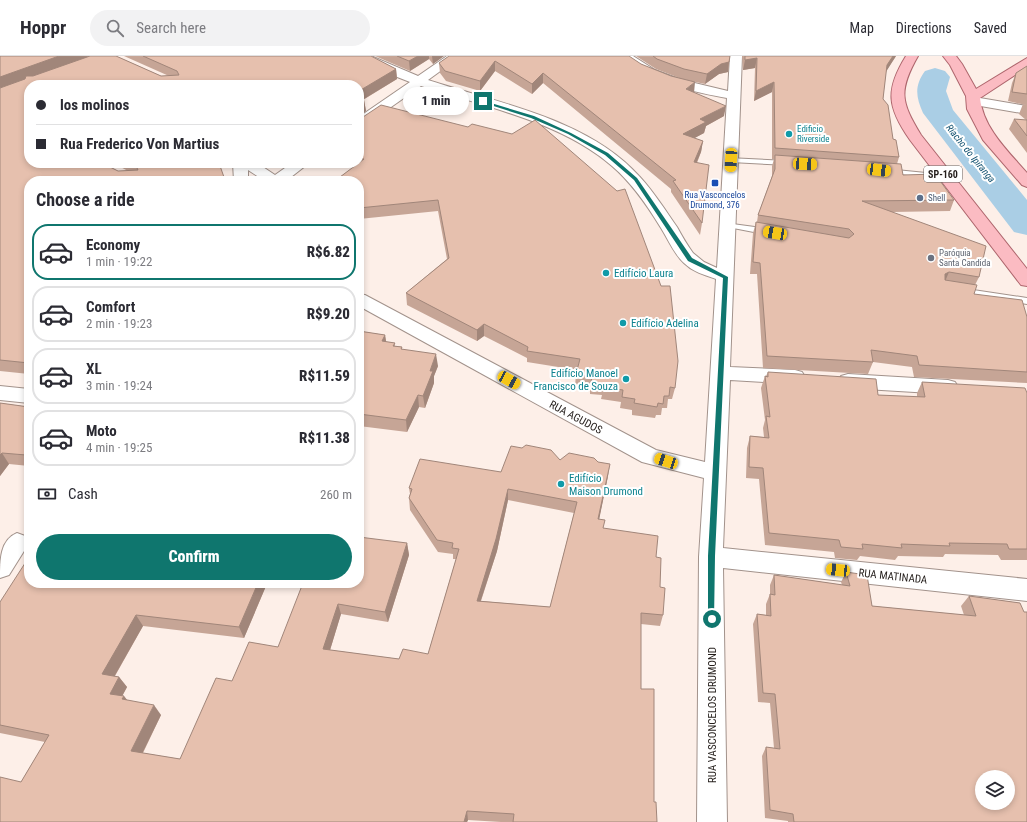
<!DOCTYPE html>
<meta charset="utf-8">
<style>
:root{--surface:#fff;--page:#f2f2f3;--text:#2b2b33;--muted:#7c7c81;--line:#e1e1e2;--accent:#0f766e}
body{margin:0;font-family:"Roboto Condensed",sans-serif;background:var(--page);color:var(--text);height:100vh;display:flex;flex-direction:column;font-size:15px;white-space:nowrap}
*{box-sizing:border-box;margin:0}
p{font-size:13px;color:var(--muted)}
.icon{flex:none;width:22px;height:22px;fill:none;stroke:currentColor;stroke-width:2;stroke-linecap:round;stroke-linejoin:round}
.map{position:relative;flex:1;overflow:hidden}
.side{position:absolute;left:24px;top:120px;width:340px;height:412px;display:flex;flex-direction:column;background:var(--surface);border-radius:16px;box-shadow:0 2px 6px #0003}
.side>*{flex:none}
.guide{position:absolute;left:24px;top:24px;width:340px;height:88px;border-radius:16px;box-shadow:0 2px 6px #0003;display:grid;align-content:center;height:88px;padding:0 12px;background:var(--surface)}
.controls{position:absolute;left:975px;top:714px;display:grid;gap:8px}
.controls a{display:grid;place-items:center;width:40px;height:40px;border-radius:50%;background:var(--surface);box-shadow:0 2px 6px #0003;font-size:20px}
.end{position:absolute;width:18px;height:18px;margin:-9px;border:5px solid #0f766e;background:#fff;box-shadow:0 0 0 2px #fff}
.from{border-radius:50%}
.bubble{position:absolute;height:28px;border-radius:14px;background:var(--surface);box-shadow:0 2px 6px #0003;font-size:13px;font-weight:800;line-height:28px;text-align:center}
.car{position:absolute;width:12px;height:24px;margin:-12px -6px;border-radius:5px;box-shadow:0 0 3px 1px #0007;background:linear-gradient(#f5c518 24%,#345 0 40%,#f5c518 0 76%,#345 0 86%,#f5c518 0)}
.guide b{display:flex;align-items:center;gap:14px;height:38px;font-size:15px}
.guide b+b{border-top:1px solid var(--line)}
.guide i{width:10px;height:10px;background:var(--text)}
ul{padding:0;list-style:none}
li{display:flex;align-items:center;gap:12px;height:56px;margin:0 8px 6px;padding:0 4px;border:2px solid var(--line);border-radius:16px}
li div{flex:1}
li b{display:block;font-size:15px}
li em{font-style:normal;font-weight:800}
li.on{border-color:var(--accent)}
li>.icon{width:36px;height:36px;stroke-width:1.5}
h2{padding:0 12px;font-size:18px;line-height:48px}
.pay{display:flex;align-items:center;gap:10px;height:44px;padding:0 12px;font-size:15px}
.pay p{margin-inline-start:auto}
.button{display:flex;gap:8px;margin-top:auto;padding:8px 12px}
.button a{flex:1;height:46px;border-radius:24px;background:var(--accent);color:#fff;font-size:16px;font-weight:800;line-height:46px;text-align:center}
header{display:flex;align-items:center;gap:24px;box-sizing:border-box;height:56px;padding:0 20px;background:var(--surface);border-bottom:1px solid var(--line)}
header strong{font-size:19px}
nav{display:flex;gap:22px;margin-inline-start:auto;font-size:14px}
.search{width:280px;height:36px;background:var(--page);display:flex;align-items:center;gap:10px;box-sizing:border-box;padding:0 14px;border-radius:22px;color:var(--muted);font-size:15px}
.map>svg:first-child{display:block}
.lines{fill:none;stroke-linecap:round;stroke-linejoin:round}
.river{fill:#aacee5;fill-rule:evenodd}
.lane-casing{stroke:#a2928b;stroke-width:2}
.street-casing{stroke:#a2928b;stroke-width:2}
.primary-casing{stroke:#ae666d;stroke-width:2}
.lane{fill:#fff;fill-rule:evenodd}
.street{fill:#fff;fill-rule:evenodd}
.primary{fill:#fbbbc2;fill-rule:evenodd}
.wall{fill:#c6a596;fill-rule:evenodd}
.shaded-wall{fill:#a1867a}
.building{fill:#e6c0ae;stroke:#a1867a;fill-rule:evenodd}
.route{fill:#0f766e}
.culture-dot{fill:#0f9aa8;stroke:#fff;stroke-width:1.5}
.transit-dot{fill:#1a4fb4;stroke:#fff;stroke-width:1.5}
.service-dot{fill:#5c6f8a;stroke:#fff;stroke-width:1.5}
.worship-dot{fill:#6b7280;stroke:#fff;stroke-width:1.5}
.labels{text-anchor:middle;stroke-width:4;stroke-linejoin:round;paint-order:stroke}
.far-culture-label{font-size:9px;fill:#0d838f;stroke:#fff;text-anchor:start}
.far-transit-label{font-size:9px;fill:#164399;stroke:#fff}
.far-service-label{font-size:9px;fill:#4e5e75;stroke:#fff;text-anchor:start}
.far-worship-label{font-size:9px;fill:#5b616d;stroke:#fff;text-anchor:start}
.far-water-label{font-size:10px;font-style:italic;fill:#0f4f6e;stroke:#fff}
.shield{fill:#fff;stroke:#65615f;stroke-width:1}
.shield-label{font-size:10px;font-weight:bold;fill:#231d1a}
.culture-label{font-size:11px;fill:#0d838f;stroke:#fff;text-anchor:start}
.street-label{font-size:11px;fill:#231d1a;stroke:#fff}
</style>
<header>
<strong>Hoppr</strong>
<div class="search"><svg class="icon" aria-label="search" viewBox="0 0 24 24"><circle cx="10" cy="10" r="6"/><path d="M15 15l6 6"/></svg>Search here</div>
<nav><a>Map</a><a>Directions</a><a>Saved</a></nav>
</header>
<div class="map">
<svg width="1027" height="766" viewBox="0 0 1027 766">
<rect width="100%" height="100%" fill="#fdefe8"/>
<g class="lines">
<path class="river" d="M935,12L945,15L950,21L946,35L953,54L1027,144V179L1014,176L923,57C916,41 914,30 925,15Z"/>
<g class="lane-casing">
<g id="lane">
<path d="M728,102L788,105L792,107L788,109L731,106L727,104Z"/>
<path d="M886,113L946,119L950,121L946,123L889,117L885,115Z"/>
<path d="M725,167L769,173L773,176L769,179L728,171H725Z"/>
<path d="M960,232L1027,242V248L957,237V233Z"/>
</g>
</g>
<g class="street-casing">
<g id="street">
<path d="M356,0H371L418,20L447,0H461L428,24C498,47 588,63 639,120C654,136 665,154 677,171C682,180 687,189 693,197L704,206L717,212L727,42C699,37 638,25 620,0H633L655,14L682,24L728,35L730,0H742L730,311L795,314L802,316L805,321L802,326L795,328L730,324L723,492L1027,523V545L723,512L727,766H697L699,501L704,422L642,406L359,250V238L365,239L656,394L705,406L716,223C705,219 693,216 684,207C674,198 668,183 661,172C647,149 632,127 612,110C562,66 483,50 421,30L364,70L359,71V61L410,26L387,17Z"/>
<path d="M974,41L1027,50V58L969,48L968,45Z"/>
<path d="M233,107H257L275,119L292,107H309L286,125H265L248,114V125H234Z"/>
<path d="M848,318L948,324L955,326L958,331L955,336L948,338L848,332L841,330L838,325L841,320Z"/>
<path d="M0,330L29,333V347L0,344Z"/>
<path d="M17,477L25,480L29,487L9,519L0,522C0,504 0,484 17,477Z"/>
</g>
</g>
<g class="primary-casing">
<g id="primary">
<path d="M906,0H918C898,35 901,46 921,79L1027,213V230L1021,229L910,84C887,51 885,34 906,0Z"/>
<path d="M943,0H956L962,8L976,33L1027,2V11L980,42C983,72 1008,95 1027,117V131L1022,129L983,84L967,53L966,40L950,9Z"/>
</g>
</g>
<use href="#lane" class="lane"/>
<use href="#street" class="street"/>
<use href="#primary" class="primary"/>
</g>
<g class="wall">
<path d="M0,0H116L161,20H169L124,0H371L396,13L397,23L363,44H364L366,55L359,60V29H29V107H102L118,115H128L113,107H219L225,125H29V318L0,315Z"/>
<path d="M375,0H444L433,8L429,3L410,15Z"/>
<path d="M449,0L641,8L693,37L724,60L706,70L704,77L694,82L703,85L701,96L697,107L702,167L700,179L671,136V133L543,27L532,38L495,15L480,35L446,25L440,17L439,7Z"/>
<path d="M636,0H730L728,16L719,18L705,28L682,23L656,13Z"/>
<path d="M742,0H896L886,15L883,43L893,83L899,101L897,108L903,119L954,144L950,155L892,156L979,221L975,229L974,238L1027,261V327L914,321L912,311L873,306L868,318L763,312L757,218H750L753,177L756,166H757L758,159L772,120V110L774,103H772V36L754,45L755,12L743,14Z"/>
<path d="M1027,10V97L1009,73L1014,63L1026,64L1019,58L1023,48L1026,49L1008,45L1012,27L1016,17Z"/>
<path d="M359,61L675,332L672,343H668L667,352H662L661,359H656L655,362L632,359V354L620,352L621,346L601,343L602,339L590,338V332L575,330L576,318L577,314L527,306V302L484,280L477,285L407,249L406,237L447,203L438,155L359,163V125L355,110L346,107H359Z"/>
<path d="M359,275L385,279L386,286L395,287V290L402,291V293L438,310L434,320V327L425,352L419,351L407,376L359,370Z"/>
<path d="M768,316L878,339L917,341V337L922,326L1027,337V504H1001L998,499L945,498L943,501L898,500L895,504L860,500L857,504L835,502L834,496L765,489L759,423L746,422L747,392L750,380L764,381L763,372L765,364L761,332L765,320H766Z"/>
<path d="M0,347L29,351V410L9,408L0,420Z"/>
<path d="M560,404L608,420L599,463L603,472L656,501L663,559L660,570L641,568V633L654,746L657,766H501L468,764L467,766H0L21,726L45,686L0,677V546L266,530L244,582L143,570L115,620L119,621L127,631L122,640L127,644L161,659L143,697L180,703L232,625L278,591L407,487L409,499L388,566L341,558L330,594L399,603L428,598L456,503H453V498L438,496L410,454L409,442L410,438L409,432L501,416ZM508,444L574,457L550,551L481,545L497,495Z"/>
<path d="M846,516L872,550L964,559L961,550L969,540L1020,547L1027,766H788V765L765,762L762,700L766,691L774,692L770,647L758,646L753,568L757,558L766,559V548L770,538V529L774,519L842,529L841,526Z"/>
</g>
<g class="shaded-wall">
<path d="M59,0H91L0,32V21Z"/>
<path d="M418,0H429V3L410,15L409,5Z"/>
<path d="M432,0H444L433,8Z"/>
<path d="M893,0H896L884,19L887,9Z"/>
<path d="M757,2L755,12L743,14L745,4Z"/>
<path d="M495,5V15L480,35V25Z"/>
<path d="M729,6L728,16L719,18L705,28L707,18L721,8Z"/>
<path d="M396,13L397,23L359,46V35Z"/>
<path d="M543,17V27L532,38V28Z"/>
<path d="M695,26L694,37L686,33Z"/>
<path d="M774,26L772,36L754,45L756,35Z"/>
<path d="M364,44L366,55L359,60V48Z"/>
<path d="M726,50L724,60L706,70L704,77L682,89L683,78L700,63Z"/>
<path d="M703,85L701,96L692,117L694,106Z"/>
<path d="M949,216L944,228L945,218Z"/>
<path d="M484,268V280L477,285V274Z"/>
<path d="M385,279L387,291L382,285Z"/>
<path d="M436,298L438,310L434,320V327L425,352L423,340L430,315Z"/>
<path d="M418,339L419,351L407,376L406,364Z"/>
<path d="M29,395V403L26,399Z"/>
<path d="M2,397L9,408L0,420V399Z"/>
<path d="M610,408L608,420L597,474L598,463Z"/>
<path d="M508,433V444L497,495L477,556V545Z"/>
<path d="M407,487L409,499L388,566L385,556Z"/>
<path d="M258,527H265L266,530L244,582L239,571Z"/>
<path d="M338,548L341,558L327,604L323,593Z"/>
<path d="M136,559L143,570L110,628L102,618Z"/>
<path d="M119,621L127,631L118,648L110,638Z"/>
<path d="M124,640L132,650L122,643Z"/>
<path d="M154,649L161,659L139,704L131,695Z"/>
<path d="M467,755L468,764L467,766H464Z"/>
</g>
<g class="building">
<path d="M0,0H59L0,21Z"/>
<path d="M90,0H116L161,20L179,19L177,15L143,0H371L396,13L359,35V29H29V107H102L118,115L138,114L136,110L130,107H219L225,124L224,125H29V307L0,304V32L25,23L26,20H33Z"/>
<path d="M397,0H418L409,5Z"/>
<path d="M449,0H629L641,8L671,20L695,26L686,33L726,50L700,63L706,66L683,78L703,85L694,106L709,109L702,167L673,125L676,124L543,17L532,28L495,5L480,25L445,15L439,7Z"/>
<path d="M653,0H730L729,6L721,8L707,18L684,13L657,3Z"/>
<path d="M745,0H893L887,9L883,43L888,49L893,83L896,84L899,101L775,92L774,26L756,35L757,2L745,4Z"/>
<path d="M1027,10V38L1012,36L1016,17Z"/>
<path d="M359,43L364,44L359,48Z"/>
<path d="M381,49L468,71L472,68L512,78L535,64L617,135L625,133L661,230H670L678,305L675,332L670,331L669,340H664L663,348L658,347L657,351L634,347L635,343L622,341L623,334L602,331L603,328L591,326L592,321L576,318L580,303L527,295L528,291L484,268L477,274L406,237L449,202L438,144L359,152V125H337L336,124L364,103L359,102V61H363Z"/>
<path d="M1014,63L1027,64V80Z"/>
<path d="M775,99L901,108L903,119L935,118L954,144L862,145L986,190L979,221L949,216L945,218V224L977,229L974,238L1022,244L1027,261V316L919,309L917,300L871,294L873,306L767,300L760,207L753,206L756,166L849,182L854,178L849,173L758,159L775,113Z"/>
<path d="M359,275L385,279L382,285L395,287L393,290L402,291L401,293L436,298L430,315H433L423,340L418,339L406,364L359,358Z"/>
<path d="M768,316L876,323L878,339L925,341L922,326L1025,332L1027,337V493H1009L1007,488L949,487L950,490L901,488L902,492L862,488L863,493L841,491L839,484L769,477L763,412L749,411L750,380L769,382L766,360L770,361L765,320L768,321Z"/>
<path d="M0,347L29,351V395L26,399L2,397L0,399Z"/>
<path d="M526,389L551,394L560,404L569,397L594,402L598,406L610,408L598,463L605,464L603,472L658,480L656,501L661,502L660,531L665,532L663,559L641,557V633H654V746H656L657,766H513L514,758L467,755L464,766H0V721L21,726L49,679L0,669V546L29,501V527H258L239,571L136,559L102,618L119,621L110,638L124,640L122,643L154,649L131,695L180,703L216,622L232,625L249,586L278,591L303,527H359V481L407,487L385,556L338,548L323,593L399,603L403,593L428,598L459,493L452,492L453,487L437,484L409,442L412,433L409,432L420,403L501,416L511,390L522,392ZM508,433L577,446L550,551L477,545L496,483Z"/>
<path d="M846,516L867,519L872,550L976,560L969,540L1020,547L1024,556H1027V766H794L793,758L770,754L766,691L780,693L775,638L763,637L757,558L771,560L770,538L775,539L774,519L850,530ZM982,721H1008V747H982Z"/>
</g>
<path class="route" d="M481,44L534,60L571,77L608,97L637,122L692,202L728,221L715,500L714,565L712,566L708,563V500L723,222L688,205L634,124L605,99L568,78L531,62L481,46Z"/>
<g class="culture-dot">
<circle cx="789" cy="78" r="4"/>
<circle cx="606" cy="217" r="4"/>
<circle cx="623" cy="267" r="4"/>
<circle cx="626" cy="323" r="4"/>
<circle cx="561" cy="428" r="4"/>
</g>
<rect class="transit-dot" x="711" y="123" width="8" height="8" rx="2"/>
<circle class="service-dot" cx="920" cy="142" r="4"/>
<circle class="worship-dot" cx="931" cy="202" r="4"/>
<g class="labels">
<g class="far-culture-label">
<text x="797" y="76">Edificio<tspan x="797" dy="10">Riverside</tspan></text>
</g>
<g class="far-transit-label">
<text x="715" y="142">Rua Vasconcelos<tspan x="715" dy="10">Drumond, 376</tspan></text>
</g>
<g class="far-service-label">
<text x="928" y="145">Shell</text>
</g>
<g class="far-worship-label">
<text x="939" y="200">Paróquia<tspan x="939" dy="10">Santa Candida</tspan></text>
</g>
<g class="far-water-label">
<text transform="translate(971 97) rotate(51)" y="4">Riacho do Ipiranga</text>
</g>
<rect class="shield" x="924" y="110" width="38" height="16" rx="3"/>
<g class="shield-label">
<text x="943" y="122">SP-160</text>
</g>
<g class="culture-label">
<text x="614" y="221">Edifício Laura</text>
<text x="631" y="271">Edifício Adelina</text>
<text x="618" y="321" text-anchor="end">Edifício Manoel<tspan x="618" dy="13">Francisco de Souza</tspan></text>
<text x="569" y="426">Edifício<tspan x="569" dy="13">Maison Drumond</tspan></text>
</g>
<g class="street-label">
<text transform="translate(576 361) rotate(28)" y="4">RUA AGUDOS</text>
<text transform="translate(893 520) rotate(6)" y="4">RUA MATINADA</text>
<text transform="translate(712 659) rotate(-90)" y="4">RUA VASCONCELOS DRUMOND</text>
</g>
</g>
</svg>
<div class="controls">
<a><svg class="icon" aria-label="layers" viewBox="0 0 24 24"><path d="M12 4l9 5-9 5-9-5zM3 14l9 5 9-5"/></svg></a>
</div>
<i class="end from" style="left:712px;top:563px"></i>
<i class="end" style="left:483px;top:45px"></i>
<div class="bubble" style="left:403px;top:31px;width:66px">1 min</div>
<i class="car" style="left:731px;top:104px;rotate:183deg"></i>
<i class="car" style="left:805px;top:108px;rotate:93deg"></i>
<i class="car" style="left:879px;top:114px;rotate:97deg"></i>
<i class="car" style="left:775px;top:177px;rotate:280deg"></i>
<i class="car" style="left:509px;top:324px;rotate:119deg"></i>
<i class="car" style="left:666px;top:405px;rotate:288deg"></i>
<i class="car" style="left:838px;top:514px;rotate:276deg"></i>
<div class="guide">
<b><i class="from"></i>los molinos</b>
<b><i></i>Rua Frederico Von Martius</b>
</div>
<section class="side">
<h2>Choose a ride</h2>
<ul>
<li class="on"><svg class="icon" aria-label="car" viewBox="0 0 24 24"><path d="M5 17H2v-5l4-1 3-4h7l3 4 3 1v5h-3M9 17h6M6 11h13"/><circle cx="7" cy="17" r="2"/><circle cx="17" cy="17" r="2"/></svg><div><b>Economy</b><p>1 min · 19:22</p></div><em>R$6.82</em></li>
<li><svg class="icon" aria-label="car" viewBox="0 0 24 24"><path d="M5 17H2v-5l4-1 3-4h7l3 4 3 1v5h-3M9 17h6M6 11h13"/><circle cx="7" cy="17" r="2"/><circle cx="17" cy="17" r="2"/></svg><div><b>Comfort</b><p>2 min · 19:23</p></div><em>R$9.20</em></li>
<li><svg class="icon" aria-label="car" viewBox="0 0 24 24"><path d="M5 17H2v-5l4-1 3-4h7l3 4 3 1v5h-3M9 17h6M6 11h13"/><circle cx="7" cy="17" r="2"/><circle cx="17" cy="17" r="2"/></svg><div><b>XL</b><p>3 min · 19:24</p></div><em>R$11.59</em></li>
<li><svg class="icon" aria-label="car" viewBox="0 0 24 24"><path d="M5 17H2v-5l4-1 3-4h7l3 4 3 1v5h-3M9 17h6M6 11h13"/><circle cx="7" cy="17" r="2"/><circle cx="17" cy="17" r="2"/></svg><div><b>Moto</b><p>4 min · 19:25</p></div><em>R$11.38</em></li>
</ul>
<div class="pay"><svg class="icon" aria-label="cash" viewBox="0 0 24 24"><path d="M3 7h18v10H3z"/><circle cx="12" cy="12" r="2"/></svg>Cash<p>260 m</p></div>
<div class="button"><a>Confirm</a></div>
</section>
</div>
